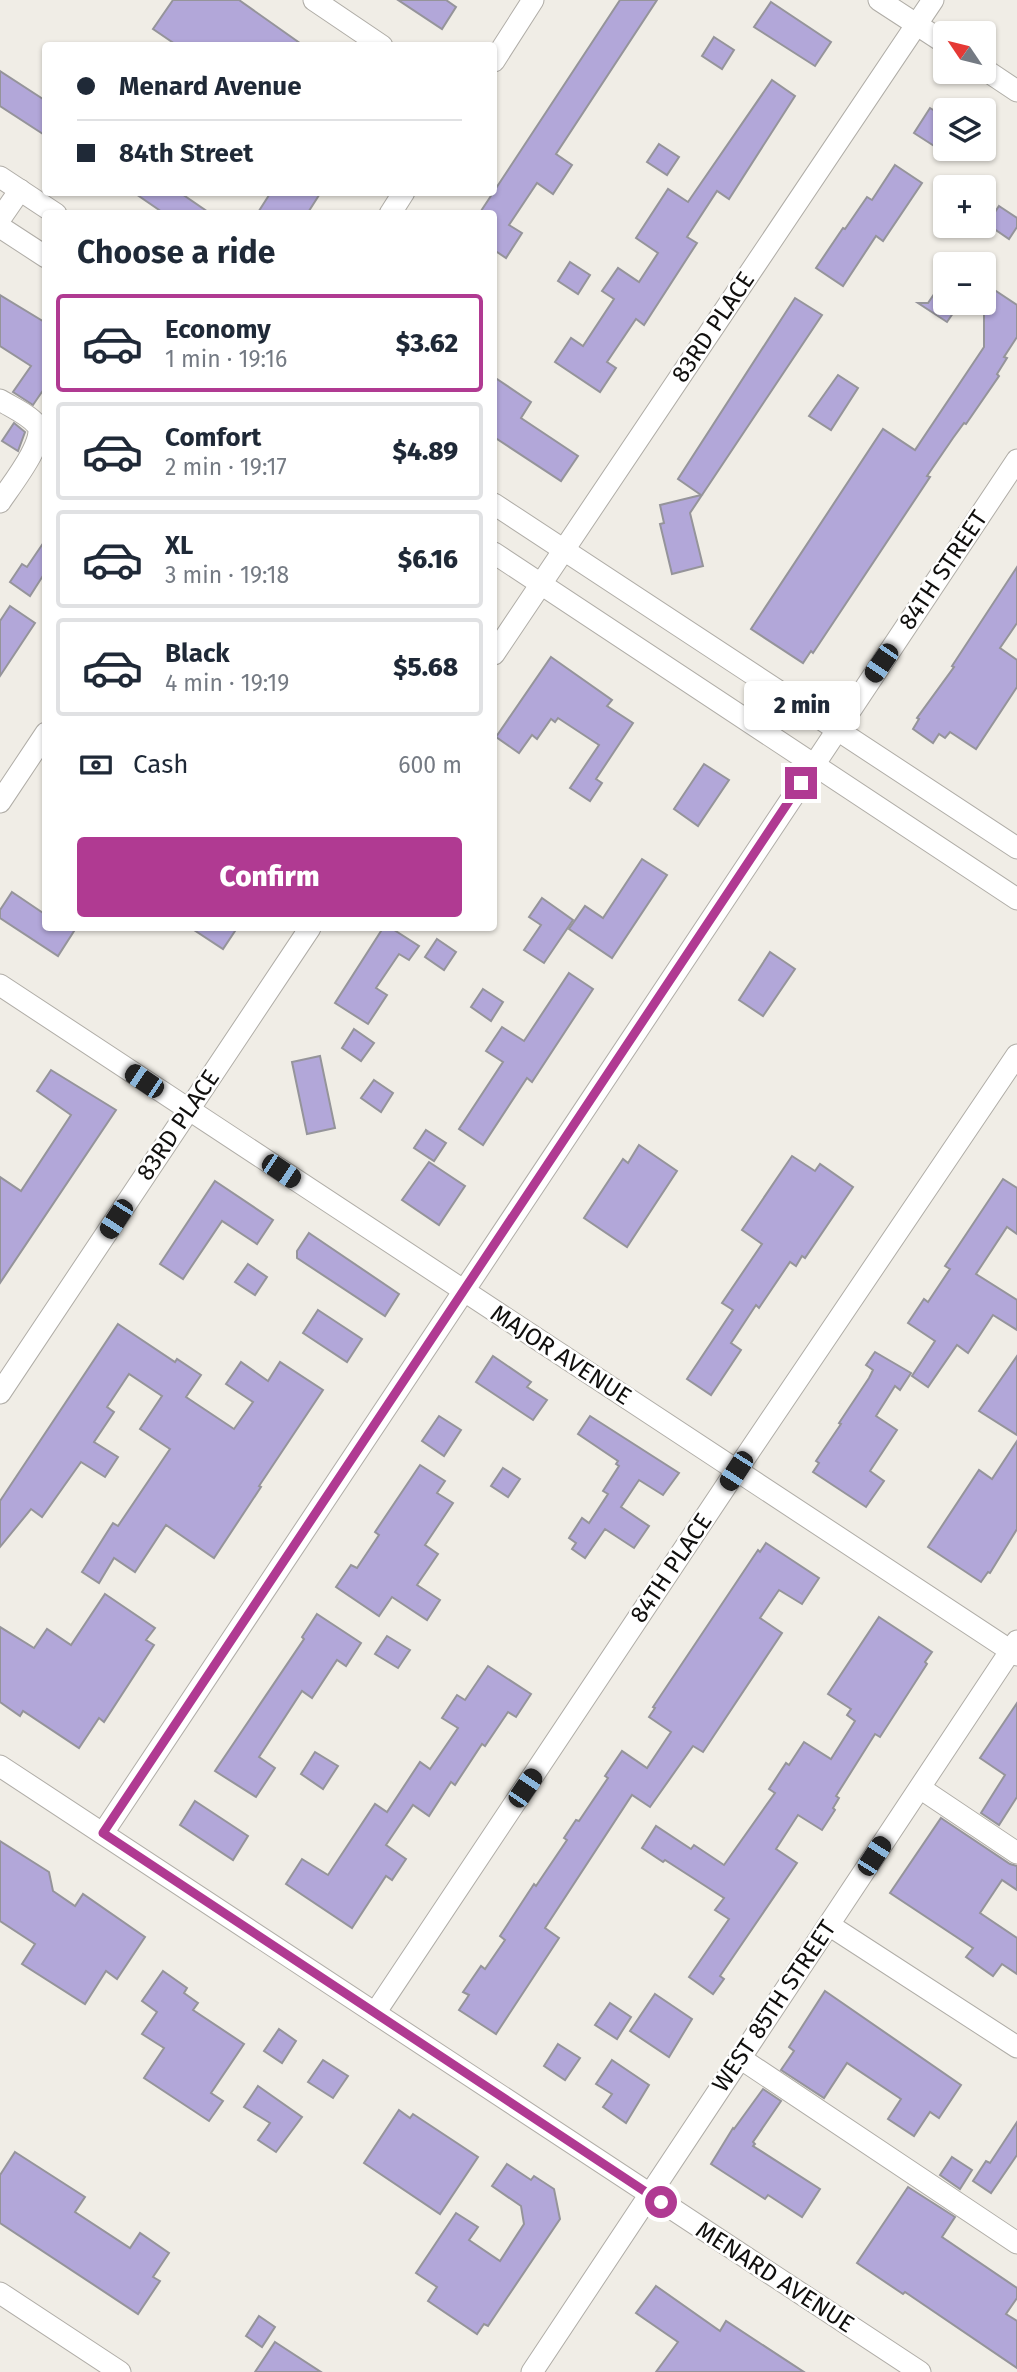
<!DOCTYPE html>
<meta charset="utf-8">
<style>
:root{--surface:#fff;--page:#f2f2f3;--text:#1f2937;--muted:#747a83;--line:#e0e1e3;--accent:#b03a92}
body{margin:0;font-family:"Fira Sans",sans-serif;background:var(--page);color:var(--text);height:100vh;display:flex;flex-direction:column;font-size:26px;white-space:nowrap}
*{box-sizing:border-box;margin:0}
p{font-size:23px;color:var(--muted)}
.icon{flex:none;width:38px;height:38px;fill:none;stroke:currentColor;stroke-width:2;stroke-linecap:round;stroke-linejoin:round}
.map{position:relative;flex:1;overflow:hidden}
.side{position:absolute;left:42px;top:210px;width:455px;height:721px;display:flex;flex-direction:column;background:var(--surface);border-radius:7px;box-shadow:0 2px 5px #0004}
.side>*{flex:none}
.guide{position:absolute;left:42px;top:42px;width:455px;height:154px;border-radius:7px;box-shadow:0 2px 5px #0004;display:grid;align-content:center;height:154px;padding:0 35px;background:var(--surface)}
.needle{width:46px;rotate:305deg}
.tools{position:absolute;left:933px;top:21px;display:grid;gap:14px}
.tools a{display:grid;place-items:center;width:63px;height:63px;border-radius:7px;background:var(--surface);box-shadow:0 2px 5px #0004;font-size:35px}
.end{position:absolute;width:32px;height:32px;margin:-16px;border:9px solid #b03a92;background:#fff;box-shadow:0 0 0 4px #fff}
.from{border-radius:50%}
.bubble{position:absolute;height:49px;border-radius:7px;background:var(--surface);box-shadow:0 2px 5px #0004;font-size:23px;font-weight:800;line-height:49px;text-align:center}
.car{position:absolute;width:21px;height:42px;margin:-21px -10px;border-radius:9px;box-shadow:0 0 5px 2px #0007;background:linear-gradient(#222 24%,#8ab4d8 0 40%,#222 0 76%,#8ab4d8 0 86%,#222 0)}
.guide b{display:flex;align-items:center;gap:24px;height:66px;font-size:26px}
.guide b+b{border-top:2px solid var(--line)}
.guide i{width:18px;height:18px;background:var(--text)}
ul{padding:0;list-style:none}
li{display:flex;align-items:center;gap:21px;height:98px;margin:0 14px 10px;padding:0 21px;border:4px solid var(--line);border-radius:7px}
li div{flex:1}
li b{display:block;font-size:26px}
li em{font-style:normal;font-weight:800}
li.current{border-color:var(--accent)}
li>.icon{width:63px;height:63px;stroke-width:1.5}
h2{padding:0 35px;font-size:32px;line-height:84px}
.pay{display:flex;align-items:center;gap:18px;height:77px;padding:0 35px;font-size:26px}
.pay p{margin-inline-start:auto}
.cta{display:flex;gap:14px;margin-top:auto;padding:14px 35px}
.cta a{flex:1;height:80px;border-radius:7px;background:var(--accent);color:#fff;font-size:28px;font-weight:800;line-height:80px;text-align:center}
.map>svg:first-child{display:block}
.building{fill:#b2a7d9;stroke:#95949a;stroke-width:2}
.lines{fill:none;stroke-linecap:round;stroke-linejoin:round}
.minor-casing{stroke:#b0ada7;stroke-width:23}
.minor{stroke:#fff;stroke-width:21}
.route{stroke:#b03a92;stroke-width:9}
.labels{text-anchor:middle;stroke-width:5;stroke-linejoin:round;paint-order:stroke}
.street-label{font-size:24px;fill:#100f0d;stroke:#fff}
</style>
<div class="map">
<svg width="1017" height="2372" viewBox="0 0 1017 2372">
<rect width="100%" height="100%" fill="#f0ede6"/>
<g class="building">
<path d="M173,0H239L304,46H178L153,29Z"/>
<path d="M398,0H446L456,7L442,29Z"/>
<path d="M620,0H657L556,154L572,165L553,194L537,183L509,225L522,233L506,258L494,250V214H479Z"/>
<path d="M771,2L831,42L815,66L754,27Z"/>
<path d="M714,37L734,50L722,69L702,56Z"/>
<path d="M0,71L46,101V136L0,106Z"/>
<path d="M772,80L795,96L729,199L717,191L687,237L697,243L644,325L636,319L607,362L616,368L600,392L555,362L571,338L583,346L614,299L602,291L618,268L639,282L658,253L636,238L668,189L688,202Z"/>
<path d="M930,108L945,117V153L914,133Z"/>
<path d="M659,144L679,157L667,175L647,162Z"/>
<path d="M895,165L922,183L883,241L876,236L843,286L816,268L843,228L845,229L867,197L872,200Z"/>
<path d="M133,192H179L211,214H165Z"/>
<path d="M271,192H321L307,214H257Z"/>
<path d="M999,206L1017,218V227L1009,239L987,224Z"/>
<path d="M570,262L590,275L578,294L558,281Z"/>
<path d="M945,278V303H960L947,322L918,303H928Z"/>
<path d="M984,283L1017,305V337L1004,357L1007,358L997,374L999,376L966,424L964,423L953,438L927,476L930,477L813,653L811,651L803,663L751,629L883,429L915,450L984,347Z"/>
<path d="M0,295L46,323V386L33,405L13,392L31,366L0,346Z"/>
<path d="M795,298L822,315L690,513L703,566L672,574L660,524L664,523L660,505L701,495L678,479Z"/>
<path d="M838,375L858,388L831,430L809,416Z"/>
<path d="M494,377L531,402L521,418L578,456L561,481L494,437Z"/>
<path d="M14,423L25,432L18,451L2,441Z"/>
<path d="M46,539V571L30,596L10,582L22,564L27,567Z"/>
<path d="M1017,567V623L1000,648L1017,660V687L976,749L950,732L945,738L939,734L933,743L913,729L919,719L917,718L954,667L952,666Z"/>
<path d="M10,606L35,623L0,676V621Z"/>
<path d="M551,657L612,700L607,706L633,723L596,779L602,783L590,801L570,788L599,745L558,718L555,722L551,719L537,739L532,735L519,753L496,737Z"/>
<path d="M704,764L729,780L698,826L674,809Z"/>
<path d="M642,859L667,875L612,958L569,929L585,906L603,918Z"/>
<path d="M12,892L46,915V928H76L58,956L0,918V910Z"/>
<path d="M542,898L573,920L544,963L524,950L541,925L529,917Z"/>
<path d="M191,928H237L223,949Z"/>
<path d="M383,928H391L419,946L409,960L399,954L376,988L387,995L368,1024L335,1003Z"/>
<path d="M437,939L456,952L444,970L425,957Z"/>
<path d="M770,952L795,969L763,1016L739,1000Z"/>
<path d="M569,973L593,989L532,1082L527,1078L483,1145L459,1129L503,1062L486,1051L502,1027L524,1041Z"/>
<path d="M483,989L503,1002L491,1021L471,1007Z"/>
<path d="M354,1029L374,1043L361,1061L342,1048Z"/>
<path d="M320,1056L335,1128L307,1134L292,1062Z"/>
<path d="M51,1070L116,1110L0,1283V1177L21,1191L71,1115L37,1091Z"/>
<path d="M374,1080L393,1093L381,1112L361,1098Z"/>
<path d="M426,1130L446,1143L434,1161L414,1148Z"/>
<path d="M639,1145L677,1171L627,1247L584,1218L623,1159L628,1163Z"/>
<path d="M792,1156L815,1171L820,1164L853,1187L805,1258L802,1256L796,1266L790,1262L759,1308L756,1305L731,1343L741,1350L711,1395L687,1379L733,1310L722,1303L762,1244L742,1230Z"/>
<path d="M429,1162L465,1186L439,1225L402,1200Z"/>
<path d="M1003,1179L1017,1188V1234L1007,1227L976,1274L1017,1300V1330L993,1315L968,1353L957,1345L928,1387L912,1376L935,1341L908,1323L924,1299L928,1302L950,1269L945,1266Z"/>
<path d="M215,1181L273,1220L257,1244L222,1221L183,1279L160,1264Z"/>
<path d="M309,1233L399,1294L385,1316L297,1258V1251Z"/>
<path d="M248,1264L267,1277L255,1295L235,1282Z"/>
<path d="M318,1310L362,1339L347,1362L303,1333Z"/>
<path d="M118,1324L175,1362L177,1359L201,1375L186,1397L234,1429L253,1402L226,1384L241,1362L268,1381L280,1362L323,1390L259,1486L261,1487L214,1558L166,1525L135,1572L114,1558L99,1583L82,1572L113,1523L118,1526L170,1449L140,1429L162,1396L129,1374L107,1407L114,1412L94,1442L118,1457L105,1477L81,1462L42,1517L31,1509L0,1547V1501Z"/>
<path d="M875,1352L911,1373L900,1390L895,1386L876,1416L897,1430L870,1471L884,1481L866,1507L813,1472L819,1463L816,1461L841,1424L839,1423L869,1378L873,1370L866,1365Z"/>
<path d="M493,1356L531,1382L527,1387L547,1400L533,1420L476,1382Z"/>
<path d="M1017,1356V1435L979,1411Z"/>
<path d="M439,1416L461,1430L444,1456L422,1441Z"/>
<path d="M590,1416L679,1473L663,1495L639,1480L621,1507L649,1526L634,1548L605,1529L585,1558L572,1549L576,1543L569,1538L582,1518L589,1523L608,1494L603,1491L619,1466L616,1464L618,1461L578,1434Z"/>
<path d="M1017,1441V1529L990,1573L988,1572L981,1582L928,1547L979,1470L992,1479Z"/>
<path d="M420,1465L445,1481L437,1493L453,1503L425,1545L438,1554L417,1585L440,1600L427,1620L392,1597L379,1616L336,1587L351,1565L357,1568L379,1535L375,1532Z"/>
<path d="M503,1468L520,1479L508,1497L491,1486Z"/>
<path d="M766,1543L819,1578L802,1604L779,1590L760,1618L782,1633L703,1752L693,1746L650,1807L632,1795L545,1928L559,1938L496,2034L459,2010L469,1995L463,1992L481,1966L485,1969L505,1940L500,1936L534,1884L536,1886L567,1840L564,1838L576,1820L579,1821L608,1778L605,1776L622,1751L647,1768L671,1732L649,1717L655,1708L653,1707L758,1550L760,1552Z"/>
<path d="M105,1594L155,1628L146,1640L154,1645L104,1722L99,1718L79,1748L23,1711L20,1716L0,1702V1627L34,1648L47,1629L71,1645Z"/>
<path d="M317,1614L361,1643L346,1666L337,1660L312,1698L302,1691L259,1757L275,1768L256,1797L215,1771L304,1639L302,1637Z"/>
<path d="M879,1617L932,1652L925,1662L927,1664L880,1737L875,1734L836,1796L839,1798L833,1808L835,1810L822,1830L798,1815L776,1849L797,1863L720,1976L724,1979L713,1994L689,1977L729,1919L715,1910L724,1898L665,1860L663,1862L642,1848L656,1826L691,1849L694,1845L724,1865L775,1793L769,1789L786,1763L789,1765L804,1742L831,1759L855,1721L847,1715L851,1709L828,1694Z"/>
<path d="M387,1636L410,1650L398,1668L375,1654Z"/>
<path d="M488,1666L531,1694L516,1717L508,1712L485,1746L482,1744L455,1785L451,1782L429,1816L413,1805L386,1845L406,1859L392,1880L386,1876L352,1928L286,1884L302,1859L328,1875L375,1804L387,1812L420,1762L430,1769L458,1728L442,1718L457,1695L465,1700Z"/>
<path d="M1017,1703V1797L999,1825L981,1813L1005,1775L980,1758Z"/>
<path d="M315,1752L338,1766L323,1789L301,1774Z"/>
<path d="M195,1801L248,1836L233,1860L180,1825Z"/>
<path d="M941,1818L1010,1864L1017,1866V1890L1002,1880L980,1913L1017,1938V1974L1002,1964L993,1976L966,1957L973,1948L890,1893Z"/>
<path d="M0,1841L49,1872L53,1891L75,1906L83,1894L145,1937L117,1979L106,1971L85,2004L22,1964L35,1944L0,1921Z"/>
<path d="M163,1971L187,1988L184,1993L198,2003L193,2010L244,2044L211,2093L223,2101L209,2121L144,2078L164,2048L142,2034L157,2012L142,2001Z"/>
<path d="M825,1991L961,2085L939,2118L930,2112L914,2136L888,2119L901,2099L847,2063L824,2098L781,2070L794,2051L789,2047Z"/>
<path d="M655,1994L692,2019L669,2057L630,2031Z"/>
<path d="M610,2003L631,2017L617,2039L595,2025Z"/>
<path d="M279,2029L296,2041L282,2063L264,2051Z"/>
<path d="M558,2044L580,2058L565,2080L544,2066Z"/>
<path d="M323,2060L348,2076L333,2098L308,2082Z"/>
<path d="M612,2060L649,2085L626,2123L603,2107L612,2094L596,2084Z"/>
<path d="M258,2086L302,2117L276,2152L258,2140L270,2123L244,2107Z"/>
<path d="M763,2089L781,2101L753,2142L755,2144L753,2146L820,2189L802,2217L768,2195L765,2199L711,2164L733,2128L734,2129Z"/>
<path d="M399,2110L410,2118L413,2114L478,2157L440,2214L364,2163Z"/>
<path d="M1017,2122V2155L991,2193L973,2181L986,2161L990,2163Z"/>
<path d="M15,2152L85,2197L75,2212L130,2248L140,2233L169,2253L153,2277L160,2281L138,2314L0,2223V2175Z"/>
<path d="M952,2157L972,2170L960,2189L940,2175Z"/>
<path d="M507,2164L531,2180L534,2176L554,2189L560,2219L488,2326L484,2324L477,2334L428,2301L437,2287L416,2273L456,2213L478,2227L469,2240L500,2261L524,2224L521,2206L492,2186Z"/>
<path d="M908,2187L955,2217L942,2237L1017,2288V2298L1006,2314L1017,2321V2368L905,2292L903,2294L857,2263Z"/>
<path d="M656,2286L720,2331L726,2321L804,2372H656L678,2342L636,2313Z"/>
<path d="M259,2316L275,2327L262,2347L246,2336Z"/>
<path d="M275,2342L321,2372H255Z"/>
</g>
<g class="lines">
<g class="minor-casing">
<g id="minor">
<path d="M314,0L382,46"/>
<path d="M879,0L945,43"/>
<path d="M494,61L533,0"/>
<path d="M984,69L1017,91"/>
<path d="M0,177L56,214"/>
<path d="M390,214L404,192"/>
<path d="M0,219L20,190"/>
<path d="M0,227L46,257"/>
<path d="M0,400C11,407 28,414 37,425C48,439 9,488 0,502"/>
<path d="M494,504L1017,848"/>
<path d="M494,553L1017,899"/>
<path d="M494,654L933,0"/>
<path d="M0,802L46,733"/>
<path d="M0,985L1017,1655"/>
<path d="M0,1393L310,928"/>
<path d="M0,1766L920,2372"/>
<path d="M920,1788L1017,1853"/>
<path d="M103,1833L1017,460"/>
<path d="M829,1925L1017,2047"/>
<path d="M375,2013L736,1471L1017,1055"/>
<path d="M740,2058L1017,2243"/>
<path d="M0,2293L120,2372"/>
<path d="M532,2372L1017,1641"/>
</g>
</g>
<use href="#minor" class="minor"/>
</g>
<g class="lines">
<path class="route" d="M661,2202L103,1833L801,783"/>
</g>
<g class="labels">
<g class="street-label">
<text transform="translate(713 327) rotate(-56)" y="8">83RD PLACE</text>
<text transform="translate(943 570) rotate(-56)" y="8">84TH STREET</text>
<text transform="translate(178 1125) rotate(-56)" y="8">83RD PLACE</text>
<text transform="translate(561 1355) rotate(33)" y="8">MAJOR AVENUE</text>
<text transform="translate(671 1568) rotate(-56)" y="8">84TH PLACE</text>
<text transform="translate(774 2006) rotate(-56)" y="8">WEST 85TH STREET</text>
<text transform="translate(775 2277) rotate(33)" y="8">MENARD AVENUE</text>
</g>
</g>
</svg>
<div class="tools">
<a><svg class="needle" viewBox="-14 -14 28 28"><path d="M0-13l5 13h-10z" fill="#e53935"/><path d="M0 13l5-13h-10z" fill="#747a83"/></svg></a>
<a><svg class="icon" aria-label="layers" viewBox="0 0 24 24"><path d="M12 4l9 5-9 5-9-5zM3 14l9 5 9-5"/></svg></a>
<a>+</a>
<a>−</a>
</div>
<i class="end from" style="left:661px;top:2202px"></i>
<i class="end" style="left:801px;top:783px"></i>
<div class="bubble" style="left:744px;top:681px;width:116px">2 min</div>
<i class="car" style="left:881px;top:663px;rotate:214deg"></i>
<i class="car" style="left:144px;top:1081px;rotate:304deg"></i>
<i class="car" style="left:281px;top:1171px;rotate:124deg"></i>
<i class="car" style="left:116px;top:1219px;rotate:213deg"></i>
<i class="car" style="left:736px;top:1471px;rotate:213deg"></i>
<i class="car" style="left:525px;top:1788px;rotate:34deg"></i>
<i class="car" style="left:874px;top:1856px;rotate:33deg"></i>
<div class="guide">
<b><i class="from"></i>Menard Avenue</b>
<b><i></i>84th Street</b>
</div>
<section class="side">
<h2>Choose a ride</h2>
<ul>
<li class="current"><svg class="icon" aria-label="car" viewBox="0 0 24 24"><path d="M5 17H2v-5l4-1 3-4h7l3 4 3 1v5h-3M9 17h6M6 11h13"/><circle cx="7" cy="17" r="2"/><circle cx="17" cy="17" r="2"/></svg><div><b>Economy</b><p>1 min · 19:16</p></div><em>$3.62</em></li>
<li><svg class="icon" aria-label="car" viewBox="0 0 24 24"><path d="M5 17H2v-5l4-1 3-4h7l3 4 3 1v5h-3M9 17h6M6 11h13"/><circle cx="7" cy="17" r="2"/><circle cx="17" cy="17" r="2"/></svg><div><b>Comfort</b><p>2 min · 19:17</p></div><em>$4.89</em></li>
<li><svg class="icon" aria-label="car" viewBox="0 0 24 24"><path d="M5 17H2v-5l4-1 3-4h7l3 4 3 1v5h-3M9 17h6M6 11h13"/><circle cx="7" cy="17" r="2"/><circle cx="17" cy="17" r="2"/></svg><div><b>XL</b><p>3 min · 19:18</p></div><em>$6.16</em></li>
<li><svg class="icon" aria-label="car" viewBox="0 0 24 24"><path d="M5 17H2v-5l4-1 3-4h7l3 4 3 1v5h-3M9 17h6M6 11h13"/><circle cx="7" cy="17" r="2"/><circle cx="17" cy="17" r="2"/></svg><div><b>Black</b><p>4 min · 19:19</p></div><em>$5.68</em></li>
</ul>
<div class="pay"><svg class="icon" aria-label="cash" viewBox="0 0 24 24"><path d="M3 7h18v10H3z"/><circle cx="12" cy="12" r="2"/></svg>Cash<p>600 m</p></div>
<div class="cta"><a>Confirm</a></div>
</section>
</div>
